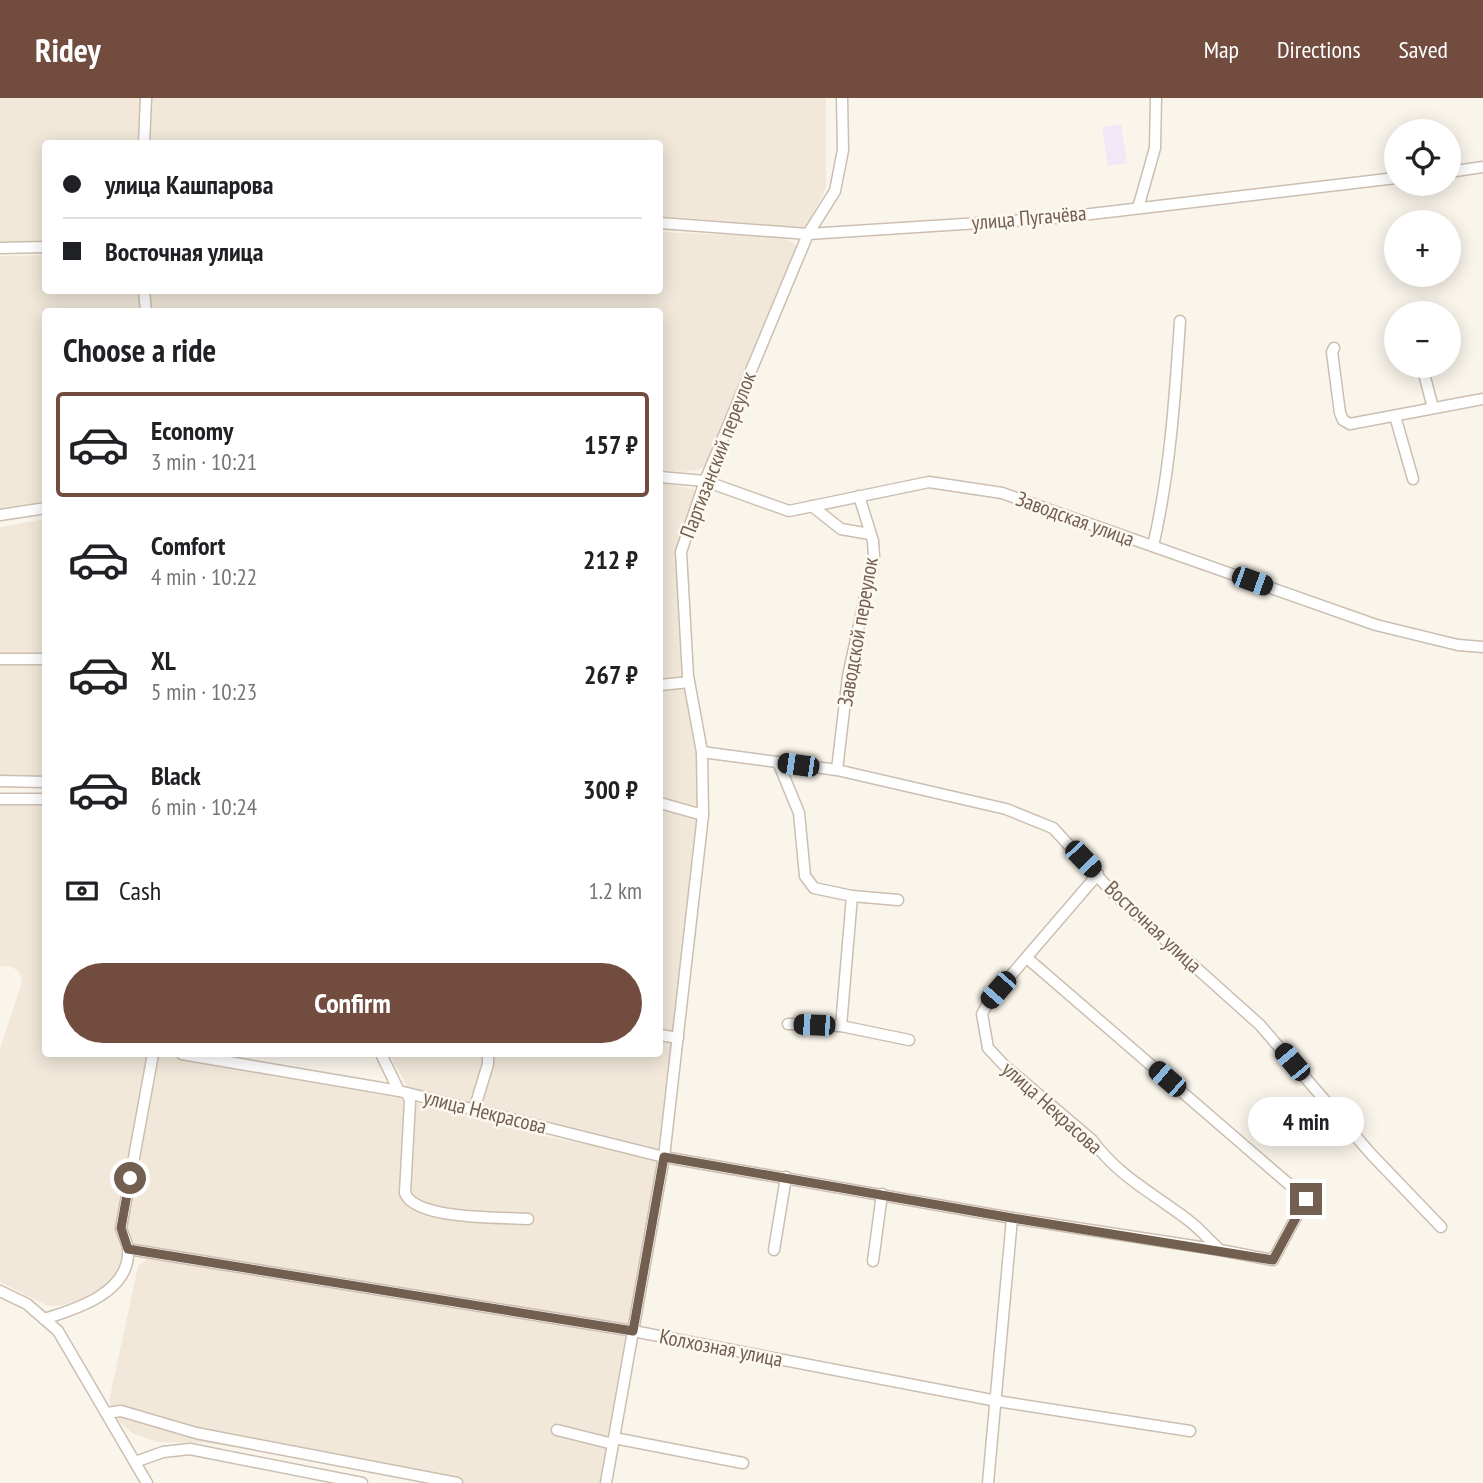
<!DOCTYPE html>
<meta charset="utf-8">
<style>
:root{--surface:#fff;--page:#f2f2f2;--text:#202124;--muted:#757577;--line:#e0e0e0;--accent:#714c3f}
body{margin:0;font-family:"PT Sans Narrow",sans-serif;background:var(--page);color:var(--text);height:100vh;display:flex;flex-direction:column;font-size:26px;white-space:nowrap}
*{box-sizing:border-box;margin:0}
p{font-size:23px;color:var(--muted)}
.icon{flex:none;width:38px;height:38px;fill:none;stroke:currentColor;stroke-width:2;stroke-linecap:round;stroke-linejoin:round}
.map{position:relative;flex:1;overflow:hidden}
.drawer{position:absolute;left:42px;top:210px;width:621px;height:749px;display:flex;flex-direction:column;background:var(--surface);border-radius:7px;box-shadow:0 4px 18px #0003}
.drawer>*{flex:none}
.banner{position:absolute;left:42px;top:42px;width:621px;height:154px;border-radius:7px;box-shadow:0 4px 18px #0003;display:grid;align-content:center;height:154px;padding:0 21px;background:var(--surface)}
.controls{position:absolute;left:1384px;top:21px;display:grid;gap:14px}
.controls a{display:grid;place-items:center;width:77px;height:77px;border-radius:50%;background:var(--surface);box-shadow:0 4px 18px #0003;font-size:35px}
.end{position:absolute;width:32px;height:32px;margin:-16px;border:9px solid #735f50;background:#fff;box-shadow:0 0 0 4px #fff}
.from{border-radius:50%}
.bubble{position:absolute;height:49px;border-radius:24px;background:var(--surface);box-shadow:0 4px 18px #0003;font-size:23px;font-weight:800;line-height:49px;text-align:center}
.car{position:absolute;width:21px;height:42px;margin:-21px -10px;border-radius:9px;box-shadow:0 0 5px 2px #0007;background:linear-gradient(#222 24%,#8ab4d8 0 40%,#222 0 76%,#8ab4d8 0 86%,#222 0)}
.banner b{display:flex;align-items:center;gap:24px;height:66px;font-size:26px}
.banner b+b{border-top:2px solid var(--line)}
.banner i{width:18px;height:18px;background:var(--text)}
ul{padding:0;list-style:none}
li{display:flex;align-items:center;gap:21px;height:105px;margin:0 14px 10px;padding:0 7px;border:4px solid transparent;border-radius:7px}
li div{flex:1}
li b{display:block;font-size:26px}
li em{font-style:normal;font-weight:800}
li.active{border-color:var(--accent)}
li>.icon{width:63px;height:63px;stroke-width:1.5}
h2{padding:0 21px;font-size:32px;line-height:84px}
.pay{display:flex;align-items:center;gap:18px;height:77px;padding:0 21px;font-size:26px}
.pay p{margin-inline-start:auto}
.cta{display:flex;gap:14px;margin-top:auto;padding:14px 21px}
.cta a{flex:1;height:80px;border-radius:42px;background:var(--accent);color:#fff;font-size:28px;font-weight:800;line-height:80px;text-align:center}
header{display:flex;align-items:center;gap:42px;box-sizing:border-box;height:98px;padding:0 35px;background:var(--accent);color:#fff}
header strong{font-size:33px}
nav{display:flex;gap:38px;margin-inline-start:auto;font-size:24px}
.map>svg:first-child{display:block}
.residential{fill:#f1e8da}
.education{fill:#f2e7f7}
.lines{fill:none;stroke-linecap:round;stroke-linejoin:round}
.minor-casing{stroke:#ccbeb1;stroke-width:13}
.minor{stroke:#fff;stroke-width:10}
.route{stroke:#735f50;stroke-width:9}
.labels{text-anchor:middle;stroke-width:5;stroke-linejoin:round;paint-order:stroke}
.street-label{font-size:21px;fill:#735f50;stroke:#fdf9f1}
</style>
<header>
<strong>Ridey</strong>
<nav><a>Map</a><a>Directions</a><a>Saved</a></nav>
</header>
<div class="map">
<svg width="1483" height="1385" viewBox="0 0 1483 1385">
<rect width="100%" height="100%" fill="#faf5eb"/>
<g class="residential">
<path d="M0,0H141L139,45L46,46L45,145L0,146Z"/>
<path d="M149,0H826V90L806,130L660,118V46H148Z"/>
<path d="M660,134L780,139L793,144L798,151L705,369L696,372L682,374L660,372V214H151L148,193L660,192Z"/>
<path d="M45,157L46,192L139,193L141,213L46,214L45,405L0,412V158Z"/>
<path d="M660,384L694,391L697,398L677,469L681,562L698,649L703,702L697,707L687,708L660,701Z"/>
<path d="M45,421V680L0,679V429Z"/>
<path d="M45,704L46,956H147L118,1130L122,1161L119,1174L115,1181L101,1191L85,1199L64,1207L48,1208L0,1184V951L22,884L19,873L11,869L0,868V705Z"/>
<path d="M660,709L699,720L660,1051L657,1052L410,993L389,956H660Z"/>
<path d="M157,956H171L238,971L402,1001L538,1037L646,1057L661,1064L629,1226L369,1188L140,1147L130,1143L125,1129Z"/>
<path d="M148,1160L494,1215L624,1239L628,1248L602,1385H456L206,1345L157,1344L132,1335L118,1323L109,1303L138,1168Z"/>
</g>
<path class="education" d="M1121,26L1127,65L1108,68L1102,29Z"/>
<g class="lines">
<g class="minor-casing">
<g id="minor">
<path d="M144,46L146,0"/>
<path d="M1449,74L1483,69"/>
<path d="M1138,110L1155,50L1156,0"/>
<path d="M660,125L808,136L1057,120L1396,80"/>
<path d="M0,150L46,149"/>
<path d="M144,192L146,214"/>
<path d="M1334,250L1332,254L1340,315L1343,322L1350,326L1483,301"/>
<path d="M1422,268L1433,310"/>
<path d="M1395,318L1413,381"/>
<path d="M660,379L705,383L789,413L929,384L1002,395L1376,527L1458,547L1483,549"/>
<path d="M812,408L841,431L870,436"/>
<path d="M0,417L46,410"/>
<path d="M1153,448C1170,375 1175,299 1180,223"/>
<path d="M0,561H46"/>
<path d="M660,587L689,584"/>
<path d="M702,654L837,672L1006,711L1053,730L1114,796L1260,927L1371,1056L1441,1129"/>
<path d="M778,664L799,715L805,778L814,790L852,798L841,928"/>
<path d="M837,672L848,578L874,458L873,443L859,398"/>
<path d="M0,683L46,684"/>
<path d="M0,701H46"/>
<path d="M660,705L703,717"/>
<path d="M1098,776L989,903L982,916L988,950L1004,967L1092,1042C1119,1079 1153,1095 1188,1122C1199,1130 1209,1142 1220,1152"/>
<path d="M852,798L898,802"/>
<path d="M788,926L841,928L909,942"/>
<path d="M660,937L678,940"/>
<path d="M182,956L399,993L664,1059L1012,1120L1220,1152L1273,1162L1306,1101L1027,860"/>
<path d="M381,956L399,993"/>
<path d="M407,995L410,1003L405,1095C415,1122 501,1119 528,1121"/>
<path d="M474,1012L488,966V956"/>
<path d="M128,1151L633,1233L997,1303L1190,1333"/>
<path d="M774,1152L786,1079"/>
<path d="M873,1163L882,1096"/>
<path d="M0,1193L27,1206L58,1233L147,1385"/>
<path d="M44,1221C77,1211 131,1194 128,1151C127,1144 123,1137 121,1130L153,956"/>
<path d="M107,1315L121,1313L196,1335L457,1385"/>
<path d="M557,1332L613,1346"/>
<path d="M614,1340L743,1365"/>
<path d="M135,1364L163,1354L190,1351L362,1385"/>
<path d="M606,1385L664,1059L703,717L702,654L688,578L681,454L705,383L808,136L835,93L843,52L842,0"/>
<path d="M988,1385L1012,1120"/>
</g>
</g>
<use href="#minor" class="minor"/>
</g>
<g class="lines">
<path class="route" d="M130,1080L121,1130L128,1151L633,1233L664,1059L1012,1120L1273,1162L1306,1101"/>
</g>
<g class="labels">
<g class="street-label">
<text transform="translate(1029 120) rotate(-5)" y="7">улица Пугачёва</text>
<text transform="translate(718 357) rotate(-69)" y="7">Партизанский переулок</text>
<text transform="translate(1075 421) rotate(20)" y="7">Заводская улица</text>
<text transform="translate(858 534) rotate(-80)" y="7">Заводской переулок</text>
<text transform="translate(1153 829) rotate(43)" y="7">Восточная улица</text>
<text transform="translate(1052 1010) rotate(42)" y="7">улица Некрасова</text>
<text transform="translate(485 1014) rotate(14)" y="7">улица Некрасова</text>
<text transform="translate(721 1250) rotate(11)" y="7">Колхозная улица</text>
</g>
</g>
</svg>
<div class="controls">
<a><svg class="icon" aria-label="locate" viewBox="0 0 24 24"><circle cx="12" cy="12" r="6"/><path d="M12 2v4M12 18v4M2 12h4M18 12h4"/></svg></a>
<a>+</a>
<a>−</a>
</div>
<i class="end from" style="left:130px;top:1080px"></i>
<i class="end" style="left:1306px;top:1101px"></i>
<div class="bubble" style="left:1248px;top:999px;width:116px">4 min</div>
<i class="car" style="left:1252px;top:483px;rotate:110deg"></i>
<i class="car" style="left:798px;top:667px;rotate:278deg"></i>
<i class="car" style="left:1083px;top:761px;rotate:136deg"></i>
<i class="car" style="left:998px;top:892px;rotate:221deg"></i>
<i class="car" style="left:814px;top:927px;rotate:272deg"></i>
<i class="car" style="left:1292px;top:964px;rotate:320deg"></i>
<i class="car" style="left:1167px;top:981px;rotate:311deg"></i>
<div class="banner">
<b><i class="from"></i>улица Кашпарова</b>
<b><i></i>Восточная улица</b>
</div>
<section class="drawer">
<h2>Choose a ride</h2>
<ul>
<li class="active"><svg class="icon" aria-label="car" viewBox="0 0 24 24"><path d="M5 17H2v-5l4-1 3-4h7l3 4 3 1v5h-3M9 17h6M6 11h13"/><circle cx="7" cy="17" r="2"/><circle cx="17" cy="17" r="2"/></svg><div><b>Economy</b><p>3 min · 10:21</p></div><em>157 ₽</em></li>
<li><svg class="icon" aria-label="car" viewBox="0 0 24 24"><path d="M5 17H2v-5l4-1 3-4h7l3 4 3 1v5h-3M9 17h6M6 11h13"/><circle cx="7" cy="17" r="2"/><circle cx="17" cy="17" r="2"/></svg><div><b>Comfort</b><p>4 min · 10:22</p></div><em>212 ₽</em></li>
<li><svg class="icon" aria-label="car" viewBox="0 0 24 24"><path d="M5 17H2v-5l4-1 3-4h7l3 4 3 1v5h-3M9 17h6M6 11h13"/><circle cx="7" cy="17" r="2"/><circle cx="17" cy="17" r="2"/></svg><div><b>XL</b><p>5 min · 10:23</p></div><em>267 ₽</em></li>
<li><svg class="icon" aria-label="car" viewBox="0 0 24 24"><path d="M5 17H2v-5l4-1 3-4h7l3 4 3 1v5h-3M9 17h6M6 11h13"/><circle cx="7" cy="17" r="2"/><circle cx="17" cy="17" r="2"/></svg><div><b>Black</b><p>6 min · 10:24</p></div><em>300 ₽</em></li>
</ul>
<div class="pay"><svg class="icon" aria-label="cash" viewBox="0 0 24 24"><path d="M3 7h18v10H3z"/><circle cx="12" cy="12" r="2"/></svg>Cash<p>1.2 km</p></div>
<div class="cta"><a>Confirm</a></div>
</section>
</div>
